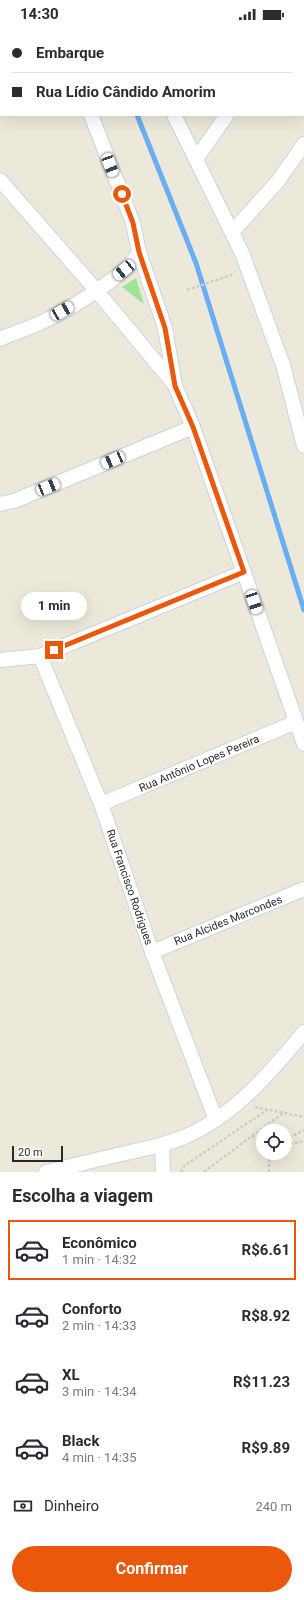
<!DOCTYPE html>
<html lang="pt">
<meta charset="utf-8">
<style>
:root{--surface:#fff;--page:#f7f7f7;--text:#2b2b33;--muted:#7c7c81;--line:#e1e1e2;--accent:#ea580c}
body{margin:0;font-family:Roboto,sans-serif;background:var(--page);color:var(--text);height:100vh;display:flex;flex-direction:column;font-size:15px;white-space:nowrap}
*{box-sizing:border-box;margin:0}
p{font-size:13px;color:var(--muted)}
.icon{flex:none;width:22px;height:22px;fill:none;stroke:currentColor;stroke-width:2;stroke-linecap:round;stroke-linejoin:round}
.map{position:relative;height:1144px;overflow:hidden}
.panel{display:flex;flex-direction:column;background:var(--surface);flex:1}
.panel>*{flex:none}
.hud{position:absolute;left:0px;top:0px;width:304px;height:88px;box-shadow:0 4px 16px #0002;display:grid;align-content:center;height:88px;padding:0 12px;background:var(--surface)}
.fabs{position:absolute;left:256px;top:1096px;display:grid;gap:8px}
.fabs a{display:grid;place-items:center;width:36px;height:36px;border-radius:50%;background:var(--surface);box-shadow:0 4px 16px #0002;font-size:20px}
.scale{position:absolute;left:12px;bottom:10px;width:51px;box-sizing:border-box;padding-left:4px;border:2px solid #292929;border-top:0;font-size:11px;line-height:14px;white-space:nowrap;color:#292929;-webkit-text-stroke:3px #fff;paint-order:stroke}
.end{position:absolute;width:18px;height:18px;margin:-9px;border:5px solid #ea580c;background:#fff;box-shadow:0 0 0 2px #fff}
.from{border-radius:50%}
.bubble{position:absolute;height:28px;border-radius:14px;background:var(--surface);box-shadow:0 4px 16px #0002;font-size:13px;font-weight:700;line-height:28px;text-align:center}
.car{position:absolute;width:12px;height:24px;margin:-12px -6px;border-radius:5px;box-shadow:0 0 3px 1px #0007;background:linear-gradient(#fff 24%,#345 0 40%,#fff 0 76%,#345 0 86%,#fff 0)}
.hud b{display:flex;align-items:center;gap:14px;height:38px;font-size:15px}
.hud b+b{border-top:1px solid var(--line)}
.hud i{width:10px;height:10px;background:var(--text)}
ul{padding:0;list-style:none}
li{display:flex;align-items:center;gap:12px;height:60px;margin:0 8px 6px;padding:0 4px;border:2px solid transparent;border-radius:0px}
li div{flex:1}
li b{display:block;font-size:15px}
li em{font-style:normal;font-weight:700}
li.active{border-color:var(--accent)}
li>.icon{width:36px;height:36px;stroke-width:1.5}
h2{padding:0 12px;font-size:18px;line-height:48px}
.pay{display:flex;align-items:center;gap:10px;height:44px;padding:0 12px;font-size:15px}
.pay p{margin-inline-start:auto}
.action{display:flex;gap:8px;margin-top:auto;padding:8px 12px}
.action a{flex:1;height:46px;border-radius:24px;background:var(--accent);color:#fff;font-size:16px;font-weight:700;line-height:46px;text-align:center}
.status{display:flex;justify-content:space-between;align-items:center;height:28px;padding:0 20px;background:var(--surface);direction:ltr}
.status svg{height:11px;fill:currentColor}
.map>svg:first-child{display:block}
.grass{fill:#9de595}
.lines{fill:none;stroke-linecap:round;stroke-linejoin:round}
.stream{stroke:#69aef3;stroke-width:5}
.street-casing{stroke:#d0d0e3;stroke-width:16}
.path{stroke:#ccc;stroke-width:2.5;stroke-dasharray:3 2;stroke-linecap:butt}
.street{stroke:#fff;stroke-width:14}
.route{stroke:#ea580c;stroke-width:5}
.labels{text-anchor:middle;stroke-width:3;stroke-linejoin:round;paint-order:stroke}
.street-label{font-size:11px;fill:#292929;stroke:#fff}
</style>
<div class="status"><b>14:30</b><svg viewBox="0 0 49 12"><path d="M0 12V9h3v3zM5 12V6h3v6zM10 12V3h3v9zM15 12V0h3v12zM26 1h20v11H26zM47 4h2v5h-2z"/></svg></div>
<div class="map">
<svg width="304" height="1144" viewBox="0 0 304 1144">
<rect width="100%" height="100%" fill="#ece9da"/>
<path class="grass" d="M136,250L144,276L122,259Z"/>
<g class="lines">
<g class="stream">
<path d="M103,0V1"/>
<path d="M137,87L196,235L304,582"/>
</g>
<g class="street-casing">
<g id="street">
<path d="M57,0V1"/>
<path d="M137,0V1"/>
<path d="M288,1L289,0"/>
<path d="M91,87L133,195L139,224L165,300L175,358L193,399L304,716"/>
<path d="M174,87L242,225L283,337L304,418"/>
<path d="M196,131L227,87"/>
<path d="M0,152L96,262L174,356"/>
<path d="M233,203L278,153L304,116"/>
<path d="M0,311C13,305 27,301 40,295C65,284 128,247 139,224"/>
<path d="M0,476L14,473L193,399"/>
<path d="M40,628L101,776L152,924L216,1092"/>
<path d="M0,632L40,628L244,544"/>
<path d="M101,776L296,694"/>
<path d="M152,924L304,861"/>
<path d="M162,1117L163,1144"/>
<path d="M46,1144C72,1138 99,1131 126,1125C145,1121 165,1117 184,1109C234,1088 270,1045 304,1004"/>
</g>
</g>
<g class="path">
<path d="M187,262L234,246"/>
<path d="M255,1079L304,1089"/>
<path d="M252,1108L263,1116"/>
<path d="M285,1112L304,1102"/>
<path d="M285,1117L304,1113"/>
<path d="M181,1144L184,1138L267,1082"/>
<path d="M204,1144L283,1085"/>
<path d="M269,1144V1125"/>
</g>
<use href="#street" class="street"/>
</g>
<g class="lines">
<path class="route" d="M54,622L244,544L193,399L175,358L165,300L139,224L133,195L122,166"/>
</g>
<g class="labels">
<g class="street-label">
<text transform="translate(199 735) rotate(-23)" y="4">Rua Antônio Lopes Pereira</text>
<text transform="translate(130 859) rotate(71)" y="4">Rua Francisco Rodrigues</text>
<text transform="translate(228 892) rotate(-22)" y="4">Rua Alcides Marcondes</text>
</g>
</g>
</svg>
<div class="fabs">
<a><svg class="icon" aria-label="locate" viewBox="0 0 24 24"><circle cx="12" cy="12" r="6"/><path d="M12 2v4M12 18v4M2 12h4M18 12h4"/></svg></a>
</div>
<div class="scale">20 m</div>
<i class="end from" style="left:122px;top:166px"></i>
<i class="end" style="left:54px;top:622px"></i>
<div class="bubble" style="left:21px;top:564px;width:66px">1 min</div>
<i class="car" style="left:110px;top:137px;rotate:159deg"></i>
<i class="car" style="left:124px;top:242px;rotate:231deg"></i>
<i class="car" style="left:62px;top:283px;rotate:60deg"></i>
<i class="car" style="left:113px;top:432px;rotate:247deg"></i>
<i class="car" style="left:48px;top:459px;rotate:68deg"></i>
<i class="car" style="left:254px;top:574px;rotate:161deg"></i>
<div class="hud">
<b><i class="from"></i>Embarque</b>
<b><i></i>Rua Lídio Cândido Amorim</b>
</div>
</div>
<section class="panel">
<h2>Escolha a viagem</h2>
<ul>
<li class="active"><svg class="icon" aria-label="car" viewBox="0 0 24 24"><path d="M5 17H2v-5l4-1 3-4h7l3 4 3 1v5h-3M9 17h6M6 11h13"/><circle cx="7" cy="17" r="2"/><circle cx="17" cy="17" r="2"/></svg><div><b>Econômico</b><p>1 min · 14:32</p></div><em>R$6.61</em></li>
<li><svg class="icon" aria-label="car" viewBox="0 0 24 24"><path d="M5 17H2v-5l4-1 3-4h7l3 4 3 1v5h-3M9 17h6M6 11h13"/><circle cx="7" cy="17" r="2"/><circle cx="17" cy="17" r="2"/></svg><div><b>Conforto</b><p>2 min · 14:33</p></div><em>R$8.92</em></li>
<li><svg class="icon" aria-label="car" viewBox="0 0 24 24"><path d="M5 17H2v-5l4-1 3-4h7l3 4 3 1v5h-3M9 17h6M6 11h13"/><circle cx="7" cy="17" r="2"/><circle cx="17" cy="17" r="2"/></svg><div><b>XL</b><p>3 min · 14:34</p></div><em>R$11.23</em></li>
<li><svg class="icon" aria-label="car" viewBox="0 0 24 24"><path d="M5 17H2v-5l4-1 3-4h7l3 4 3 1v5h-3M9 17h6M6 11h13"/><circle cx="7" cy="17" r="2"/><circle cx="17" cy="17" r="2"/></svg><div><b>Black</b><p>4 min · 14:35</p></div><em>R$9.89</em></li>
</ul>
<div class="pay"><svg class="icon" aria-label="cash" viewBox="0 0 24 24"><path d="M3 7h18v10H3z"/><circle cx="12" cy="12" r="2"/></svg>Dinheiro<p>240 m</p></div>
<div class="action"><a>Confirmar</a></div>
</section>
